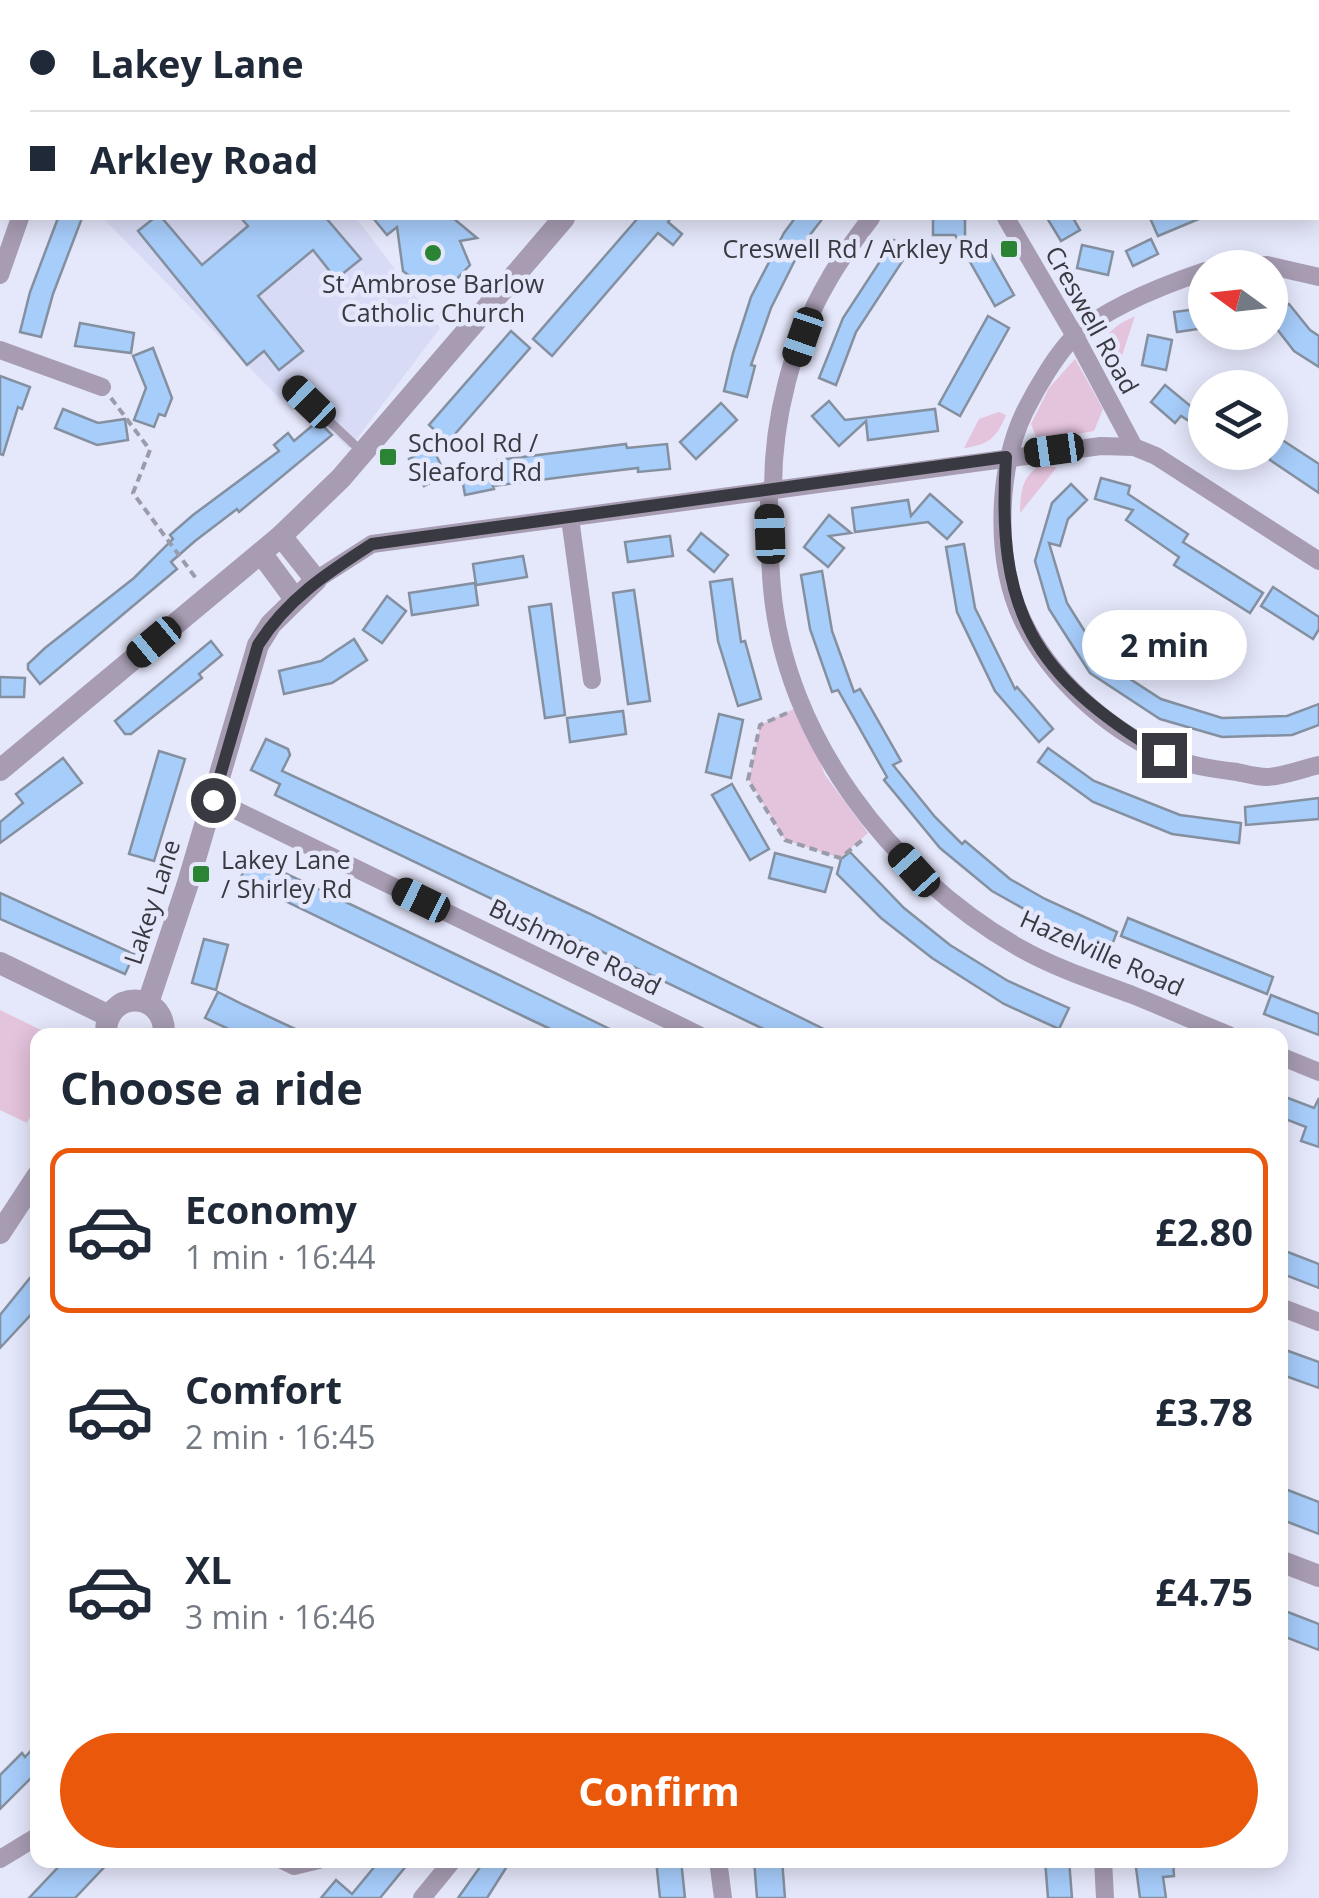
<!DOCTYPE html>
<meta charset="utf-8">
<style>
:root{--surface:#fff;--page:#f6f6f7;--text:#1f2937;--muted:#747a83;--line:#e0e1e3;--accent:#ea580c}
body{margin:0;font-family:"Open Sans",sans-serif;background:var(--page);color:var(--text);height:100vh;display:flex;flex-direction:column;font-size:38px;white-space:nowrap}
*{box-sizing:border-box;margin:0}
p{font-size:32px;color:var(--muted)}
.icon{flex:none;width:55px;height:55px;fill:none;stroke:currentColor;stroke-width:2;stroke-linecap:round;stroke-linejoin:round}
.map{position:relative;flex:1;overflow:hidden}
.sheet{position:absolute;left:30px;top:1028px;width:1258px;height:840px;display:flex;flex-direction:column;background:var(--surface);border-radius:20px;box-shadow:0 5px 25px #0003}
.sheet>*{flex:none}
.guide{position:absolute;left:0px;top:0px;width:1320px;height:220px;box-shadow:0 5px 25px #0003;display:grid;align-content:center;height:220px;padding:0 30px;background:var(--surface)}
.needle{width:65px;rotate:285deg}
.buttons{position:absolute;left:1188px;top:250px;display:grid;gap:20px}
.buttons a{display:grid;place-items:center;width:100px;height:100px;border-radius:50%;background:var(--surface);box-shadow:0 5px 25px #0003;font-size:50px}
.end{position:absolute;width:45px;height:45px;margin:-22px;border:12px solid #393a41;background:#fff;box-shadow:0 0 0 5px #fff}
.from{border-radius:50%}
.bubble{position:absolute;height:70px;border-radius:35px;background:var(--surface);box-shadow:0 5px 25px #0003;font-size:32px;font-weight:700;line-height:70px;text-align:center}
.car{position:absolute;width:30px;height:60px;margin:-30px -15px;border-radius:12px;box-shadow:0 0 8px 2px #0007;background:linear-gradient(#222 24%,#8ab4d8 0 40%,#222 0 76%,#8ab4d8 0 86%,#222 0)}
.guide b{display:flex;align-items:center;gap:35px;height:95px;font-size:38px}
.guide b+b{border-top:2px solid var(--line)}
.guide i{width:25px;height:25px;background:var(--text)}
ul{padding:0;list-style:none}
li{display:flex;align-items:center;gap:30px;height:165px;margin:0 20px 15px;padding:0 10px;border:5px solid transparent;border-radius:20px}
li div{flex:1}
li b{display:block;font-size:38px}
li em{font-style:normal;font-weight:700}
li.active{border-color:var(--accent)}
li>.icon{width:90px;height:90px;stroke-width:1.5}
h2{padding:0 30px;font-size:45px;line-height:120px}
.cta{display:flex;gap:20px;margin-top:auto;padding:20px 30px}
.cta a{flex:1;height:115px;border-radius:60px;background:var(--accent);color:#fff;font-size:40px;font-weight:700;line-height:115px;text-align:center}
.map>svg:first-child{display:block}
.built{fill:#d8dbf5}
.green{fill:#e4c3dc}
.building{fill:#a7cdfb;stroke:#84909f;stroke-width:2.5}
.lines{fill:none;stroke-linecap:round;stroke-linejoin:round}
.path{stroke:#9a9caa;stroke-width:4;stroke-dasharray:8 5;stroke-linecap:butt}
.service{stroke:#a79cb2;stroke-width:9}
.minor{stroke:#a79cb2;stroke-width:18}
.tertiary{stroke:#a79cb2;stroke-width:22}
.route{stroke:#393a41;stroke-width:12}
.poi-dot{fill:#2b8433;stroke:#e5e7fb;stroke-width:4}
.labels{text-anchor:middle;stroke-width:9;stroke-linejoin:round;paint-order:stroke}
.poi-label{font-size:25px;fill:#393a41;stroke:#e5e7fb;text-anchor:start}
.street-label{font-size:25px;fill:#393a41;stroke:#e5e7fb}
</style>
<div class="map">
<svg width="1319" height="1898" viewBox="0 0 1319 1898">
<rect width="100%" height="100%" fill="#e5e7fb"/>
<path class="built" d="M103,218H356L440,328L349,449L305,407L292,411Z"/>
<g class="green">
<path d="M1135,316L1115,377L1101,350C1107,330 1117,325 1135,316Z"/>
<path d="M1075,359L1103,409L1094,431L1038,441L1031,424L1049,388Z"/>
<path d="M999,412L1006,415C997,437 989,445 964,448L979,419Z"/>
<path d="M1039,466L1057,467L1020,513C1021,493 1021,478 1039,466Z"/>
<path d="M798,707L825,775L868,833L840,858L785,840L749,780L760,725Z"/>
<path d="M0,1010L51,1035H38L37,1102L27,1123L0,1110Z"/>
</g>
<g class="building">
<path d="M58,218H82L53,294L41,337L20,332L30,292Z"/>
<path d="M154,218H162L202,265L248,226L241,218H326L361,259L336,279L313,250L258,296L303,351L279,370L264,351L247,365L138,231Z"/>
<path d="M373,218H453L477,238L460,241L470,265L453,283L428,290L403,271L397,227L387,235Z"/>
<path d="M638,218H671L668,222L682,234L673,245L658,233L552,356L533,339Z"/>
<path d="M795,218H823L803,244L771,308L751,365L755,366L747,397L724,391L733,353L751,297L784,233Z"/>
<path d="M933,218H965V253L955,235H933Z"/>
<path d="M1047,218H1073L1080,230L1061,241Z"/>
<path d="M1150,218H1201L1158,236Z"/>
<path d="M1151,239L1158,254L1133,266L1126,251Z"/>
<path d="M894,240L909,251L856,332L836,385L819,378L843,318Z"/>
<path d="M984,242L1014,295L995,306L965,253Z"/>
<path d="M1082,245L1113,252L1108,275L1077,268Z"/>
<path d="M1289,304L1310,330L1319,336V367L1294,351L1270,320Z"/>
<path d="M1205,308V328L1177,332L1174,312Z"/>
<path d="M988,316L1009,328L960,416L939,404Z"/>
<path d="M80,323L134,333L131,353L75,346Z"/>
<path d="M511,331L530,348L448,442L429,425Z"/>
<path d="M1148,335L1172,340L1166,370L1142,365Z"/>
<path d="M153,348L172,398L165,416L159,414L154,427L134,420L146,388L133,356Z"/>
<path d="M0,376L30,387L22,409L18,407L3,455L0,454Z"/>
<path d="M1165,385L1194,409L1205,392V431L1181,416L1175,423L1151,402Z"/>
<path d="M829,401L845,420L935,409L938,431L868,440L866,421L839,446L812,416Z"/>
<path d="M721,403L737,420L696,459L680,442Z"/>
<path d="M63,409L98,423L125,419L128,440L97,445L55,428Z"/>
<path d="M318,421L332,435L239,512L237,509L195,541L171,562L177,569L40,684L28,669V664L45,648L134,578L173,539L170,535L193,515L279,451L274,445L288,433L294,441Z"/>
<path d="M1270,432L1319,464V493L1270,460Z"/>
<path d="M626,444L627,448L667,444L670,469L638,472V468L579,475L493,486L494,489L465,495L461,473L499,466L498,460Z"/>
<path d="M432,447L446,475L424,486L409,459Z"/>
<path d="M1101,478L1130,486L1128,494L1188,534L1183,542L1263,593L1250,613L1174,565L1179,557L1126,520L1133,510L1095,499Z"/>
<path d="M1071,484L1087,500L1068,519L1060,546L1049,543L1067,603L1104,662L1161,699L1222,718L1287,716L1319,704V725L1292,735L1222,737L1160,719L1090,673L1049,609L1035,561L1052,503Z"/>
<path d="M930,494L962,522L947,539L928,522L855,532L852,508L908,500L911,516Z"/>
<path d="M829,515L851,533L829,536L844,548L828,567L804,547Z"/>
<path d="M701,533L728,555L714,572L688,550Z"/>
<path d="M670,536L673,556L628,562L625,542Z"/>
<path d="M964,544L975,608L980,618L1015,689L1017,687L1053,729L1039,742L995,691L957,612L946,547Z"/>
<path d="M523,556L527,577L476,585L473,564Z"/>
<path d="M822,571L832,631L854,692L860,689L901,761L893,765L935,817L962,844L965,841L1010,879L1045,899L1117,932L1110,950L1056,927L992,891L940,848L884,780L887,777L838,690L832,692L810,629L801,575Z"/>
<path d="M732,579L741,642L745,641L761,699L738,706L718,641L710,582Z"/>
<path d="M475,583L478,605L412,615L409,593Z"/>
<path d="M1273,587L1319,617V629L1313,639L1261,606Z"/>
<path d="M634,590L650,701L628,704L613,593Z"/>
<path d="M387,596L406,611L382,643L363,630Z"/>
<path d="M551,604L565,715L545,718L529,607Z"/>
<path d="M354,639L367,660L332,683L284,694L279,671L321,661Z"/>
<path d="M211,641L222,655L199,674L202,678L131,734H125L115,721Z"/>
<path d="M0,677L25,678L24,697H0Z"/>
<path d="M623,711L626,734L570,742L567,718Z"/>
<path d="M719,714L743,720L731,778L706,772Z"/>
<path d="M266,739L288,749L290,755L282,771L588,913L836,1035H776L275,795L280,784L251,770Z"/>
<path d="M1048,748L1094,781L1180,815L1241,823L1239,843L1172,834L1093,802L1038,762Z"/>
<path d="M159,751L185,759L154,861L129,854Z"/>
<path d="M63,758L82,783L0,843V822L23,803L16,794Z"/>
<path d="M732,784L769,849L750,860L712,795Z"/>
<path d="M1319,798V819L1246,825L1245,807Z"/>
<path d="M850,852L904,908L950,945L1008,981L1069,1008L1059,1029L1004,1004L932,958L881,918L837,874L841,859Z"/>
<path d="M775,853L832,868L825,892L769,878Z"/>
<path d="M251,857L497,974L622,1035H563L527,1018L240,879Z"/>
<path d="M0,893L134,954L125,974L0,919Z"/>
<path d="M1128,918L1273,977L1267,994L1121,936Z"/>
<path d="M204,939L228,945L216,990L192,983Z"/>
<path d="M218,992L244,1005L308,1035H241L205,1018Z"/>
<path d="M1271,995L1319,1014V1035L1264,1014Z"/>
<path d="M1280,1095L1314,1108L1319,1098V1147L1301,1141L1306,1127L1280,1117Z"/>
<path d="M1280,1249L1319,1264V1288L1280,1273Z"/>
<path d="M38,1268V1307L0,1348V1315Z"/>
<path d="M1280,1348L1319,1362V1388L1280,1374Z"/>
<path d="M1280,1487L1319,1502V1534L1280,1519Z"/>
<path d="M1280,1609L1319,1624V1650L1280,1635Z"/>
<path d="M38,1743V1771L0,1809V1775L22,1753L25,1757Z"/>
<path d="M65,1860H111L75,1898H29Z"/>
<path d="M380,1860H411L380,1898H321L336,1880L352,1894Z"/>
<path d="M485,1860H511L487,1898H458Z"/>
<path d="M656,1860H681L685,1898H660Z"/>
<path d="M754,1860H782L785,1898H757Z"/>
<path d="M1045,1860H1069L1072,1898H1048Z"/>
<path d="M1135,1860H1173L1174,1876L1163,1877L1166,1898H1140Z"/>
</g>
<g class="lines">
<g class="path">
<path d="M299,2L300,0"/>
<path d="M510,2L511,0"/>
<path d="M111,398L150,450L133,493L198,581"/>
<path d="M787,713L760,725L748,780L785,840L840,858L865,838"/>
</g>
<g class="service">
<path d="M705,0L708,2"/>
<path d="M289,383L361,451"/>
</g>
<g class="minor">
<path d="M48,0L49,2"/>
<path d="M482,0L485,2"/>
<path d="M881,0L882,2"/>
<path d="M1195,0V2"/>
<path d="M376,2V0"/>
<path d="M1318,41H1319"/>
<path d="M1006,218L1075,336L1134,447"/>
<path d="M1240,268L1267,265L1319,277"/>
<path d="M1205,271C1164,285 1109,306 1076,335C1058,351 1036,389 1025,411C997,469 994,559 1022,619C1049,677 1105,727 1163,754C1184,765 1213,769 1237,772C1246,774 1257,777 1267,777C1284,776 1302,769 1319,765"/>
<path d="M0,275L20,218"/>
<path d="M0,350L102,387"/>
<path d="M773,488C773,419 792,342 828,281C840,259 856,238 871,218"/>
<path d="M769,489C769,521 769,555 772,588C785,737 891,874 1018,947C1053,967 1092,980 1130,994C1163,1007 1196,1022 1229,1035"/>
<path d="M570,518L592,680"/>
<path d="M316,580L372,544L1101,446L1134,447L1156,456L1319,561"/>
<path d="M213,799L699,1035"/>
<path d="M1280,1056L1319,1072"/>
<path d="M1280,1307L1319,1322"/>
<path d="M0,1859L38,1836"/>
<path d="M282,1860L294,1866L319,1860"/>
<path d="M718,1860L723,1898"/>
<path d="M1103,1860L1105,1898"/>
<path d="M422,1898L453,1860"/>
</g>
<g class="tertiary">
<path d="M743,2L746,0"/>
<path d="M261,553L295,599"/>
<path d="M0,770L281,536L341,478L564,218"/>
<path d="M0,963L109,1016"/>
<path d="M148,1003L188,883L258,645L271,624L316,580L281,536"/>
<path d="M106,1035C104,989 166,989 164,1035"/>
<path d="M0,1233L38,1175"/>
<path d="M1280,1561L1319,1576"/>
</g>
</g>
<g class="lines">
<path class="route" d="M213,800L258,645C287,599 327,573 372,544L1006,457C996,612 1032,675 1164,755"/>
</g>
<g class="poi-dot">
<rect x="999" y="239" width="20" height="20" rx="5"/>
<circle cx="433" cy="253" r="10"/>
<rect x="378" y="447" width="20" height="20" rx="5"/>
<rect x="191" y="864" width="20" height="20" rx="5"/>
</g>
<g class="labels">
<g class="poi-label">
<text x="989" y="258" text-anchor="end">Creswell Rd / Arkley Rd</text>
<text x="433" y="293" text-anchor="middle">St Ambrose Barlow<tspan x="433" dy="29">Catholic Church</tspan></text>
<text x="408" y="452">School Rd /<tspan x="408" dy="29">Sleaford Rd</tspan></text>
<text x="221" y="869">Lakey Lane<tspan x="221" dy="29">/ Shirley Rd</tspan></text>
</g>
<g class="street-label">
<text transform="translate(1092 320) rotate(61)" y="9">Creswell Road</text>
<text transform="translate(152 902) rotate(-72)" y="9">Lakey Lane</text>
<text transform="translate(575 947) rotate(26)" y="9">Bushmore Road</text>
<text transform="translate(1102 953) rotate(24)" y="9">Hazelville Road</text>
</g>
</g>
</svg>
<div class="buttons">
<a><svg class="needle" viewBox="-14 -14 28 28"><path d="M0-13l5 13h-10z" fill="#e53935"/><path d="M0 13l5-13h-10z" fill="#747a83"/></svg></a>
<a><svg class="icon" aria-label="layers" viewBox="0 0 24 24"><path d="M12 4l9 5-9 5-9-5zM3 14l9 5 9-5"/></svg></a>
</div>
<i class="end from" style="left:213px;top:800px"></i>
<i class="end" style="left:1164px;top:755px"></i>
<div class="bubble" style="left:1082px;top:610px;width:165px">2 min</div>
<i class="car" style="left:803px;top:337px;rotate:199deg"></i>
<i class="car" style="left:309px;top:402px;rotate:314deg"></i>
<i class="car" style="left:1054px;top:450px;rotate:262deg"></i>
<i class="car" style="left:770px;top:534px;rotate:358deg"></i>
<i class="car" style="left:154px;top:642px;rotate:230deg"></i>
<i class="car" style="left:914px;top:870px;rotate:318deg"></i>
<i class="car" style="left:421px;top:900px;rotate:296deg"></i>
<div class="guide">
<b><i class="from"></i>Lakey Lane</b>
<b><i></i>Arkley Road</b>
</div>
<section class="sheet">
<h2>Choose a ride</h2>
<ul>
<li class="active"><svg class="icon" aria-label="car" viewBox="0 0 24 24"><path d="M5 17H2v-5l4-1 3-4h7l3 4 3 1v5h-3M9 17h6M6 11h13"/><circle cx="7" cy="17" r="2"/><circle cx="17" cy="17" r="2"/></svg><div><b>Economy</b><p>1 min · 16:44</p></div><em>£2.80</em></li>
<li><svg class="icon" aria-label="car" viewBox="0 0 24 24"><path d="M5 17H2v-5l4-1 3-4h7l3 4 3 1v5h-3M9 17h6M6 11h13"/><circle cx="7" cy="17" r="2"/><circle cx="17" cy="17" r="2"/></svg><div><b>Comfort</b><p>2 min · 16:45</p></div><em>£3.78</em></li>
<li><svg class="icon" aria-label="car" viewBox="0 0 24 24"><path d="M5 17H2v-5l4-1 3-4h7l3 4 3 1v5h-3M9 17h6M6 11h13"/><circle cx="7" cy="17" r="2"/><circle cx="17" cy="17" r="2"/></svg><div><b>XL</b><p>3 min · 16:46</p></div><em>£4.75</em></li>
</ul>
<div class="cta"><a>Confirm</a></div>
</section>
</div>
